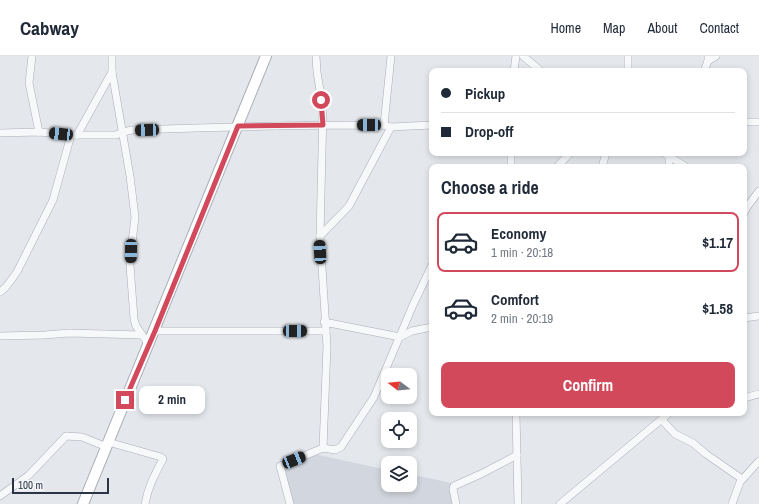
<!DOCTYPE html>
<meta charset="utf-8">
<style>
:root{--surface:#fff;--page:#f6f6f7;--text:#1f2937;--muted:#747a83;--line:#e0e1e3;--accent:#d1495b}
body{margin:0;font-family:"Archivo Narrow",sans-serif;background:var(--page);color:var(--text);height:100vh;display:flex;flex-direction:column;font-size:15px;white-space:nowrap}
*{box-sizing:border-box;margin:0}
p{font-size:13px;color:var(--muted)}
.icon{flex:none;width:22px;height:22px;fill:none;stroke:currentColor;stroke-width:2;stroke-linecap:round;stroke-linejoin:round}
.map{position:relative;flex:1;overflow:hidden}
.side{position:absolute;left:429px;top:108px;width:318px;height:252px;display:flex;flex-direction:column;background:var(--surface);border-radius:8px;box-shadow:0 2px 6px #0003}
.side>*{flex:none}
.hud{position:absolute;left:429px;top:12px;width:318px;height:88px;border-radius:8px;box-shadow:0 2px 6px #0003;display:grid;align-content:center;height:88px;padding:0 12px;background:var(--surface)}
.needle{width:26px;rotate:286deg}
.tools{position:absolute;left:381px;top:312px;display:grid;gap:8px}
.tools a{display:grid;place-items:center;width:36px;height:36px;border-radius:8px;background:var(--surface);box-shadow:0 2px 6px #0003;font-size:20px}
.scale{position:absolute;left:12px;bottom:10px;width:97px;box-sizing:border-box;padding-left:4px;border:2px solid #2b3445;border-top:0;font-size:11px;line-height:14px;white-space:nowrap;color:#2b3445;-webkit-text-stroke:3px #f4f6f9;paint-order:stroke}
.end{position:absolute;width:18px;height:18px;margin:-9px;border:5px solid #d1495b;background:#fff;box-shadow:0 0 0 2px #fff}
.from{border-radius:50%}
.bubble{position:absolute;height:28px;border-radius:8px;background:var(--surface);box-shadow:0 2px 6px #0003;font-size:13px;font-weight:800;line-height:28px;text-align:center}
.car{position:absolute;width:12px;height:24px;margin:-12px -6px;border-radius:5px;box-shadow:0 0 3px 1px #0007;background:linear-gradient(#222 24%,#8ab4d8 0 40%,#222 0 76%,#8ab4d8 0 86%,#222 0)}
.hud b{display:flex;align-items:center;gap:14px;height:38px;font-size:15px}
.hud b+b{border-top:1px solid var(--line)}
.hud i{width:10px;height:10px;background:var(--text)}
ul{padding:0;list-style:none}
li{display:flex;align-items:center;gap:12px;height:60px;margin:0 8px 6px;padding:0 4px;border:2px solid transparent;border-radius:8px}
li div{flex:1}
li b{display:block;font-size:15px}
li em{font-style:normal;font-weight:800}
li.active{border-color:var(--accent)}
li>.icon{width:36px;height:36px;stroke-width:1.5}
h2{padding:0 12px;font-size:18px;line-height:48px}
.action{display:flex;gap:8px;margin-top:auto;padding:8px 12px}
.action a{flex:1;height:46px;border-radius:8px;background:var(--accent);color:#fff;font-size:16px;font-weight:800;line-height:46px;text-align:center}
header{display:flex;align-items:center;gap:24px;box-sizing:border-box;height:56px;padding:0 20px;background:var(--surface);border-bottom:1px solid var(--line)}
header strong{font-size:19px}
nav{display:flex;gap:22px;margin-inline-start:auto;font-size:14px}
.map>svg:first-child{display:block}
.built{fill:#d2d6de}
.lines{fill:none;stroke-linecap:round;stroke-linejoin:round}
.street-casing{stroke:#a9aeb7;stroke-width:8}
.secondary-casing{stroke:#a9aeb7;stroke-width:12}
.street{stroke:#f7f8fa;stroke-width:7}
.secondary{stroke:#fff;stroke-width:10}
.route{stroke:#d1495b;stroke-width:5}
</style>
<header>
<strong>Cabway</strong>
<nav><a>Home</a><a>Map</a><a>About</a><a>Contact</a></nav>
</header>
<div class="map">
<svg width="759" height="448" viewBox="0 0 759 448">
<rect width="100%" height="100%" fill="#e4e7ec"/>
<path class="built" d="M314,398L388,414V429H410V418L451,427L455,448H293L283,411Z"/>
<g class="lines">
<g class="street-casing">
<g id="street">
<path d="M32,0L29,27L39,76"/>
<path d="M112,0V16L130,120L135,161L131,195L130,209L134,263L136,270L149,289"/>
<path d="M316,0L317,16L323,53L320,180L327,290L323,392"/>
<path d="M523,0L541,15"/>
<path d="M628,0V15"/>
<path d="M708,5L716,0"/>
<path d="M514,15L516,0"/>
<path d="M704,15L708,5V0"/>
<path d="M744,66H759"/>
<path d="M384,69L391,0"/>
<path d="M0,77L39,76L71,79H116L123,76L132,74C216,71 300,69 384,69L391,71L432,69"/>
<path d="M77,79L112,16"/>
<path d="M511,97V111"/>
<path d="M664,97L686,111"/>
<path d="M669,100V111"/>
<path d="M557,111L570,97"/>
<path d="M602,111L606,97"/>
<path d="M744,157L747,151L759,135"/>
<path d="M320,180L349,150L391,71"/>
<path d="M0,236L6,231L17,216L53,144L71,79"/>
<path d="M744,262L759,260"/>
<path d="M324,266L400,281L412,275L432,271"/>
<path d="M155,275H326"/>
<path d="M0,280L45,279L69,277L142,279"/>
<path d="M744,342L759,338"/>
<path d="M516,357L518,448"/>
<path d="M662,364L675,378L693,387L706,398L742,423"/>
<path d="M108,386L161,401L163,403C155,418 148,431 145,448"/>
<path d="M0,440L29,419L66,380L82,381L107,391"/>
<path d="M290,448L280,410L323,392L335,394L341,391L374,341L413,249L432,209"/>
<path d="M456,448L453,433L454,430L483,417L517,399"/>
<path d="M560,448L669,357"/>
<path d="M732,448L740,426L759,405"/>
</g>
</g>
<g class="secondary-casing">
<path id="secondary" d="M83,448L266,0"/>
</g>
<use href="#street" class="street"/>
<use href="#secondary" class="secondary"/>
</g>
<g class="lines">
<path class="route" d="M125,344L155,275L238,70L323,69L321,44"/>
</g>
</svg>
<div class="tools">
<a><svg class="needle" viewBox="-14 -14 28 28"><path d="M0-13l5 13h-10z" fill="#e53935"/><path d="M0 13l5-13h-10z" fill="#747a83"/></svg></a>
<a><svg class="icon" aria-label="locate" viewBox="0 0 24 24"><circle cx="12" cy="12" r="6"/><path d="M12 2v4M12 18v4M2 12h4M18 12h4"/></svg></a>
<a><svg class="icon" aria-label="layers" viewBox="0 0 24 24"><path d="M12 4l9 5-9 5-9-5zM3 14l9 5 9-5"/></svg></a>
</div>
<div class="scale">100 m</div>
<i class="end from" style="left:321px;top:44px"></i>
<i class="end" style="left:125px;top:344px"></i>
<div class="bubble" style="left:139px;top:330px;width:66px">2 min</div>
<i class="car" style="left:369px;top:69px;rotate:270deg"></i>
<i class="car" style="left:147px;top:74px;rotate:268deg"></i>
<i class="car" style="left:61px;top:78px;rotate:276deg"></i>
<i class="car" style="left:131px;top:195px;rotate:181deg"></i>
<i class="car" style="left:320px;top:196px;rotate:357deg"></i>
<i class="car" style="left:295px;top:275px;rotate:90deg"></i>
<i class="car" style="left:294px;top:404px;rotate:68deg"></i>
<div class="hud">
<b><i class="from"></i>Pickup</b>
<b><i></i>Drop-off</b>
</div>
<section class="side">
<h2>Choose a ride</h2>
<ul>
<li class="active"><svg class="icon" aria-label="car" viewBox="0 0 24 24"><path d="M5 17H2v-5l4-1 3-4h7l3 4 3 1v5h-3M9 17h6M6 11h13"/><circle cx="7" cy="17" r="2"/><circle cx="17" cy="17" r="2"/></svg><div><b>Economy</b><p>1 min · 20:18</p></div><em>$1.17</em></li>
<li><svg class="icon" aria-label="car" viewBox="0 0 24 24"><path d="M5 17H2v-5l4-1 3-4h7l3 4 3 1v5h-3M9 17h6M6 11h13"/><circle cx="7" cy="17" r="2"/><circle cx="17" cy="17" r="2"/></svg><div><b>Comfort</b><p>2 min · 20:19</p></div><em>$1.58</em></li>
</ul>
<div class="action"><a>Confirm</a></div>
</section>
</div>
